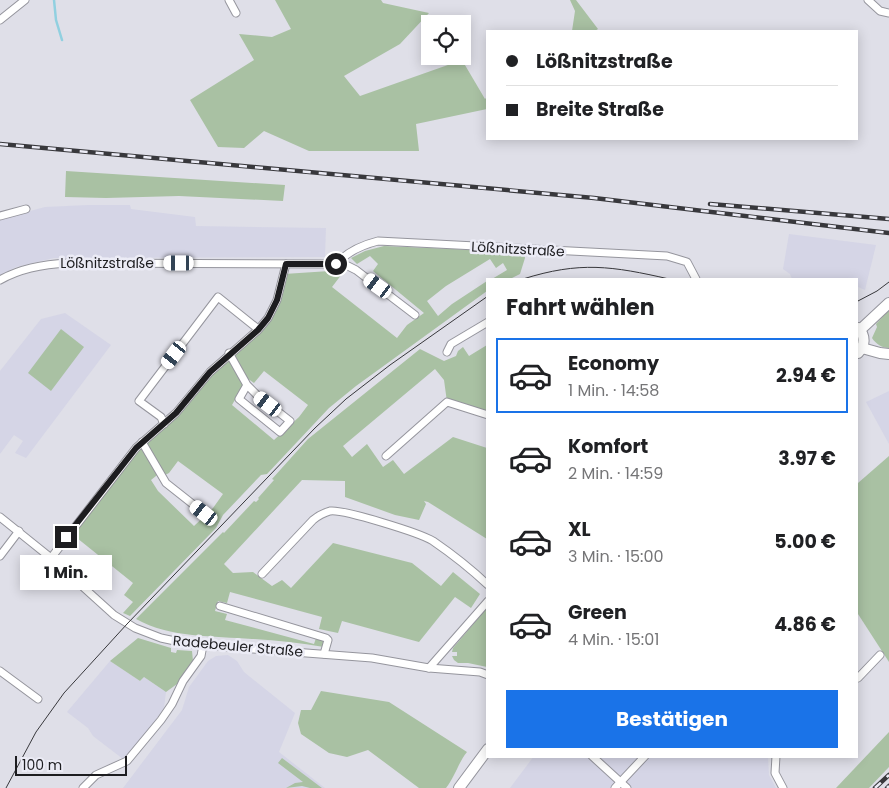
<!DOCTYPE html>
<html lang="de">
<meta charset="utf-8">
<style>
:root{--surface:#fff;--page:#f2f2f2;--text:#202124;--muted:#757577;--line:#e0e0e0;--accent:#1a73e8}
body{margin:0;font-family:Poppins,sans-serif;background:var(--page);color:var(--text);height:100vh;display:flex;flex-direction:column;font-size:19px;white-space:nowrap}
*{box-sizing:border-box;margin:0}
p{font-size:16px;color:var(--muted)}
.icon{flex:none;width:28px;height:28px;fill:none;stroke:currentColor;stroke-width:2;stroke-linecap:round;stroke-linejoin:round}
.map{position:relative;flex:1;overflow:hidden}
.side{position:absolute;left:486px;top:278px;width:372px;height:480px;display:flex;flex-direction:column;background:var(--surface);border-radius:0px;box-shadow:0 2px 12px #0003}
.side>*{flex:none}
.top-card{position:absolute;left:486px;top:30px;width:372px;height:110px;border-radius:0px;box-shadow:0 2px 12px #0003;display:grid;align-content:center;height:110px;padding:0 20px;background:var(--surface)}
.tools{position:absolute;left:421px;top:15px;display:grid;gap:10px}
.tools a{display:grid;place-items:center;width:50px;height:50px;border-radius:0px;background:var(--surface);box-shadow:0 2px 12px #0003;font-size:25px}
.scale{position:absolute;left:15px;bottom:12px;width:112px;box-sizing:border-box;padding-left:5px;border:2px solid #1d1d20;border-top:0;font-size:14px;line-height:18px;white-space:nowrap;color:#1d1d20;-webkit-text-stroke:4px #ececf6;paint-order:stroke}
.end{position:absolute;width:22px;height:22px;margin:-11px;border:6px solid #1d1d20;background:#fff;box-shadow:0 0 0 2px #fff}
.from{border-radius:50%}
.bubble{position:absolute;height:35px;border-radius:0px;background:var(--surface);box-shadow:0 2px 12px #0003;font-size:16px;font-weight:700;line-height:35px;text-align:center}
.car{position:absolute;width:15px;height:30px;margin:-15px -8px;border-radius:6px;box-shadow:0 0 4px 1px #0007;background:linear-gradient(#fff 24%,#345 0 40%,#fff 0 76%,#345 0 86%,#fff 0)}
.top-card b{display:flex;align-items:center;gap:18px;height:48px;font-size:19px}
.top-card b+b{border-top:1px solid var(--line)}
.top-card i{width:12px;height:12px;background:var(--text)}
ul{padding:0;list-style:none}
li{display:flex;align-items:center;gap:15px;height:75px;margin:0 10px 8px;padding:0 10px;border:2px solid transparent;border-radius:0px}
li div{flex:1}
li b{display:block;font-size:19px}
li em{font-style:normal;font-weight:700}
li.selected{border-color:var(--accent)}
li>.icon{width:45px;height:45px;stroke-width:1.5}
h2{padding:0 20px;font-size:22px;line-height:60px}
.button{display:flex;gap:10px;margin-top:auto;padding:10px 20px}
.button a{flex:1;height:58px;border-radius:0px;background:var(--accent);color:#fff;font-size:20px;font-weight:700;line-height:58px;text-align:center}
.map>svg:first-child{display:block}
.built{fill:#d5d5e6}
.green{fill:#a9c1a3;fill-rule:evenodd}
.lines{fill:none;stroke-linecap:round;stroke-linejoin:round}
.stream{stroke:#91d0e0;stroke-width:2.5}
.street-casing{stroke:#95959d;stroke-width:9}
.secondary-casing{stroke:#95959d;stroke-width:12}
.street{stroke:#fff;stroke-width:7}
.secondary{stroke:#fff;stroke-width:10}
.tram{stroke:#38383c;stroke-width:1}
.rail-casing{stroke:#38383c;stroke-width:4.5}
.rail{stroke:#ececf6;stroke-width:2.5;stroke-dasharray:8;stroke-linecap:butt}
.route{stroke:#1d1d20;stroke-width:6}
.labels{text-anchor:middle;stroke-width:5;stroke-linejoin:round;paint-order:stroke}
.street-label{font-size:14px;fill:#1d1d20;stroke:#ececf6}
</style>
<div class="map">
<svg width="889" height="788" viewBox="0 0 889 788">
<rect width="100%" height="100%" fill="#dfdfe8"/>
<g class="built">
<path d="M87,205H130L131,209L195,217L196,226L326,228L325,257L54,258L16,267L0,275V219L45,207Z"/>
<path d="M789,234L876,245L865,290L858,287V279H792L790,274L783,269Z"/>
<path d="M65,313L111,345L26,458L15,453L23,441L14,435L0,454V371L41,319Z"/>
<path d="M889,391V444L866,402Z"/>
<path d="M228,655L237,661L244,672L295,713L279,752L325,788H123L182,710L189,687L208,661L216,656Z"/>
<path d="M110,661L140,681L144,677L166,692L164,708L139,743L123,759L93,736L88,728L67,712Z"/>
<path d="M534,756H768L769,775L776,788H510Z"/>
</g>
<g class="green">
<path d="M275,0H381L383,3L429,13L400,44L344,76L360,96L462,60L485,99L487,97V109L416,124L419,151H309L264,131L244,148L218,147L190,100L254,60L239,34L272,37L291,29Z"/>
<path d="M570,0H576L598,29L595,31H572L575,11Z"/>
<path d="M66,171L285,185L283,201L179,196L106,198L65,197Z"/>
<path d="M384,246L524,252L525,258L520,274L510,279H492L507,270L503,263L496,268L490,259L446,286L427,301L438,316L452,304L487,281V291L356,386L329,408L267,474L261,475L223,515L216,528L130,616L123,613L133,602L124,595L133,583L72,534L144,444L211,372L269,317L284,274L345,270L332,287L397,338L407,325L424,313L373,271L378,264L370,256L357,264L351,258L365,251ZM264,371L308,405L299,417L274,440L232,405L244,384V376L254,383ZM178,461L223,494L213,508L194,526L158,491L151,480L161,472L163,476L169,473Z"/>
<path d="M889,310V348C882,348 876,344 872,338L877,327L876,324Z"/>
<path d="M61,329L84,347L51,391L28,373Z"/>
<path d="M487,345V415L447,402L444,380L435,369L343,446L352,457L367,444L383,467L393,460L404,474L453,437L487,448V539L428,502L424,501L426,504L419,520L395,515L345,497V481L302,480L224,564L233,573L253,572L272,586L282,580L291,588L333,543L412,563L441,586L453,572L480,594L471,608L455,597L419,642L342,621L338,633L319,629L322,617L230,592L227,603L218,601L215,611L227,614L225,620L314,644L316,638L326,641L324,647C300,643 276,640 252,639C214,636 170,638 136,619L223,532L224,533L254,501L256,502L259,499L258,498L274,480L272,479L308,439L420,349L444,361L456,356L458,351L463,347L469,356Z"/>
<path d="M889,456V662L858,614V483Z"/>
<path d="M487,608V667L468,663H458L454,660L452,656H457V652H452L453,648Z"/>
<path d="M138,638L171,648V652L176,653L177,650L192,651L193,661L177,684L166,692L144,677L140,681L110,661Z"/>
<path d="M321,691L389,702L467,752C458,763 455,777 446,788H419L368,750L347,757L329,753L301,734L298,723L301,710H311Z"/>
<path d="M889,732V767L869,788H836Z"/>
<path d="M282,758L322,788H310L302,786L286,788L295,783L303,782L278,763Z"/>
</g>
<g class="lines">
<path class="stream" d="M54,0L56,20L62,40"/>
<g class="street-casing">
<g id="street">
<path d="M229,0L236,13"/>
<path d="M868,0L880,11L889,13"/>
<path d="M0,20L25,0"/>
<path d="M0,216L26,209"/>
<path d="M336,264C348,251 362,245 378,241L667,256L687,262L696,279"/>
<path d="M0,280C21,268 45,264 68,263L336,264L348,266L356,270L415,315"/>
<path d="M447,352L451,344L488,322"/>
<path d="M229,353L247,385L258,396L290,421L280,432L239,399L247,385"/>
<path d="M164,424L161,417L139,401L218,297L258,329"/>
<path d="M142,442L166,483L204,513"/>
<path d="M386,456L447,402L488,415"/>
<path d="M0,517L51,558L114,615L135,628L161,638L189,644L372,658L429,668L480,672L488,675"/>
<path d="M0,556L19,531"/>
<path d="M51,558L136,448L176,413L210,372L258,330L268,318L277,300L286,264"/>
<path d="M262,574L313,520C318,516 323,513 330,511C343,509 420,533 433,541C452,554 471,569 488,585"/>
<path d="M220,606L326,638L328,640L324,654"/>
<path d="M429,668L488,601"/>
<path d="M0,671L38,699"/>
<path d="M858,678L880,655"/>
<path d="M592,756L627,788"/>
<path d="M776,756L775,773L783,788"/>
<path d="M83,788L96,775L127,761L161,720L172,704L183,681L201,656L203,645"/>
<path d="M615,788L645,756"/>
</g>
</g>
<g class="secondary-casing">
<g id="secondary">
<path d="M858,328C866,336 865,345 858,353"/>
<path d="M860,330L889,303"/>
<path d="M862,348L880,353L889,354"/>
<path d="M459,788L488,749"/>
</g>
</g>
<use href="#street" class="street"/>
<use href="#secondary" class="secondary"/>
<g class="tram">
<path d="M523,279C580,261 612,266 669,279"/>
<path d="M858,301L877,291L889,282"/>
<path d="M6,788L36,732L64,693L127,624L315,428L346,399L390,365L488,296"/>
</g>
<g class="rail-casing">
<g id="rail">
<path d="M0,144L594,198L889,233"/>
<path d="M710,204L889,219"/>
<path d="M875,788L889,775"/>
<path d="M887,788L889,786"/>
</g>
</g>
<use href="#rail" class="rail"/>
</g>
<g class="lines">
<path class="route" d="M66,537L136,448L176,413L210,372L258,330L268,318L277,300L286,264H336"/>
</g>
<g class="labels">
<g class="street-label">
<text transform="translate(518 249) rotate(3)" y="5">Lößnitzstraße</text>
<text x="107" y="268">Lößnitzstraße</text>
<text transform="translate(238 646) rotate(5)" y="5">Radebeuler Straße</text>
</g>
</g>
</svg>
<div class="tools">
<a><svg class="icon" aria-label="locate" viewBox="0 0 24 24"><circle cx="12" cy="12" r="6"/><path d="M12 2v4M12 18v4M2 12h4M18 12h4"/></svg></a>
</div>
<div class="scale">100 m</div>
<i class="end from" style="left:336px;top:264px"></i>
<i class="end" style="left:66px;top:537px"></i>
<div class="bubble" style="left:20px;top:555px;width:92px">1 Min.</div>
<i class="car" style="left:179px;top:263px;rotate:270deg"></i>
<i class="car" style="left:378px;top:286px;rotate:306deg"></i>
<i class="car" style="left:174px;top:355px;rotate:217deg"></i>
<i class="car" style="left:268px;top:404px;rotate:307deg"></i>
<i class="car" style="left:204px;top:513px;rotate:308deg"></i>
<div class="top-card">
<b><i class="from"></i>Lößnitzstraße</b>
<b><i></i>Breite Straße</b>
</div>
<section class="side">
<h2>Fahrt wählen</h2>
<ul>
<li class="selected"><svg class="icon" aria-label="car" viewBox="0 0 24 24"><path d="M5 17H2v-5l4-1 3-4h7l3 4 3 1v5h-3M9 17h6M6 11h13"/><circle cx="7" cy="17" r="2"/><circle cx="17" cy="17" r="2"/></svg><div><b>Economy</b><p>1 Min. · 14:58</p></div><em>2.94 €</em></li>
<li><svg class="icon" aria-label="car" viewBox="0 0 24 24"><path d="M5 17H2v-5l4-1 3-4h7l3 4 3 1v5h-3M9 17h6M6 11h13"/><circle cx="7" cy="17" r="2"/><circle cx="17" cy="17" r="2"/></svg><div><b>Komfort</b><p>2 Min. · 14:59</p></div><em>3.97 €</em></li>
<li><svg class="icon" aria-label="car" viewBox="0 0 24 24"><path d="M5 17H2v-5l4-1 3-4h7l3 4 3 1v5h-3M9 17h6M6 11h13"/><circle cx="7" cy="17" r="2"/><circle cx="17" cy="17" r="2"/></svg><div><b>XL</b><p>3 Min. · 15:00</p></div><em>5.00 €</em></li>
<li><svg class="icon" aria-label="car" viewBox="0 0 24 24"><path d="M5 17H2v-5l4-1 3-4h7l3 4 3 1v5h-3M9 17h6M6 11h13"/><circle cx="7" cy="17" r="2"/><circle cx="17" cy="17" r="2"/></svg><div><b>Green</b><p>4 Min. · 15:01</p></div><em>4.86 €</em></li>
</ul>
<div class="button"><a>Bestätigen</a></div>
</section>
</div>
